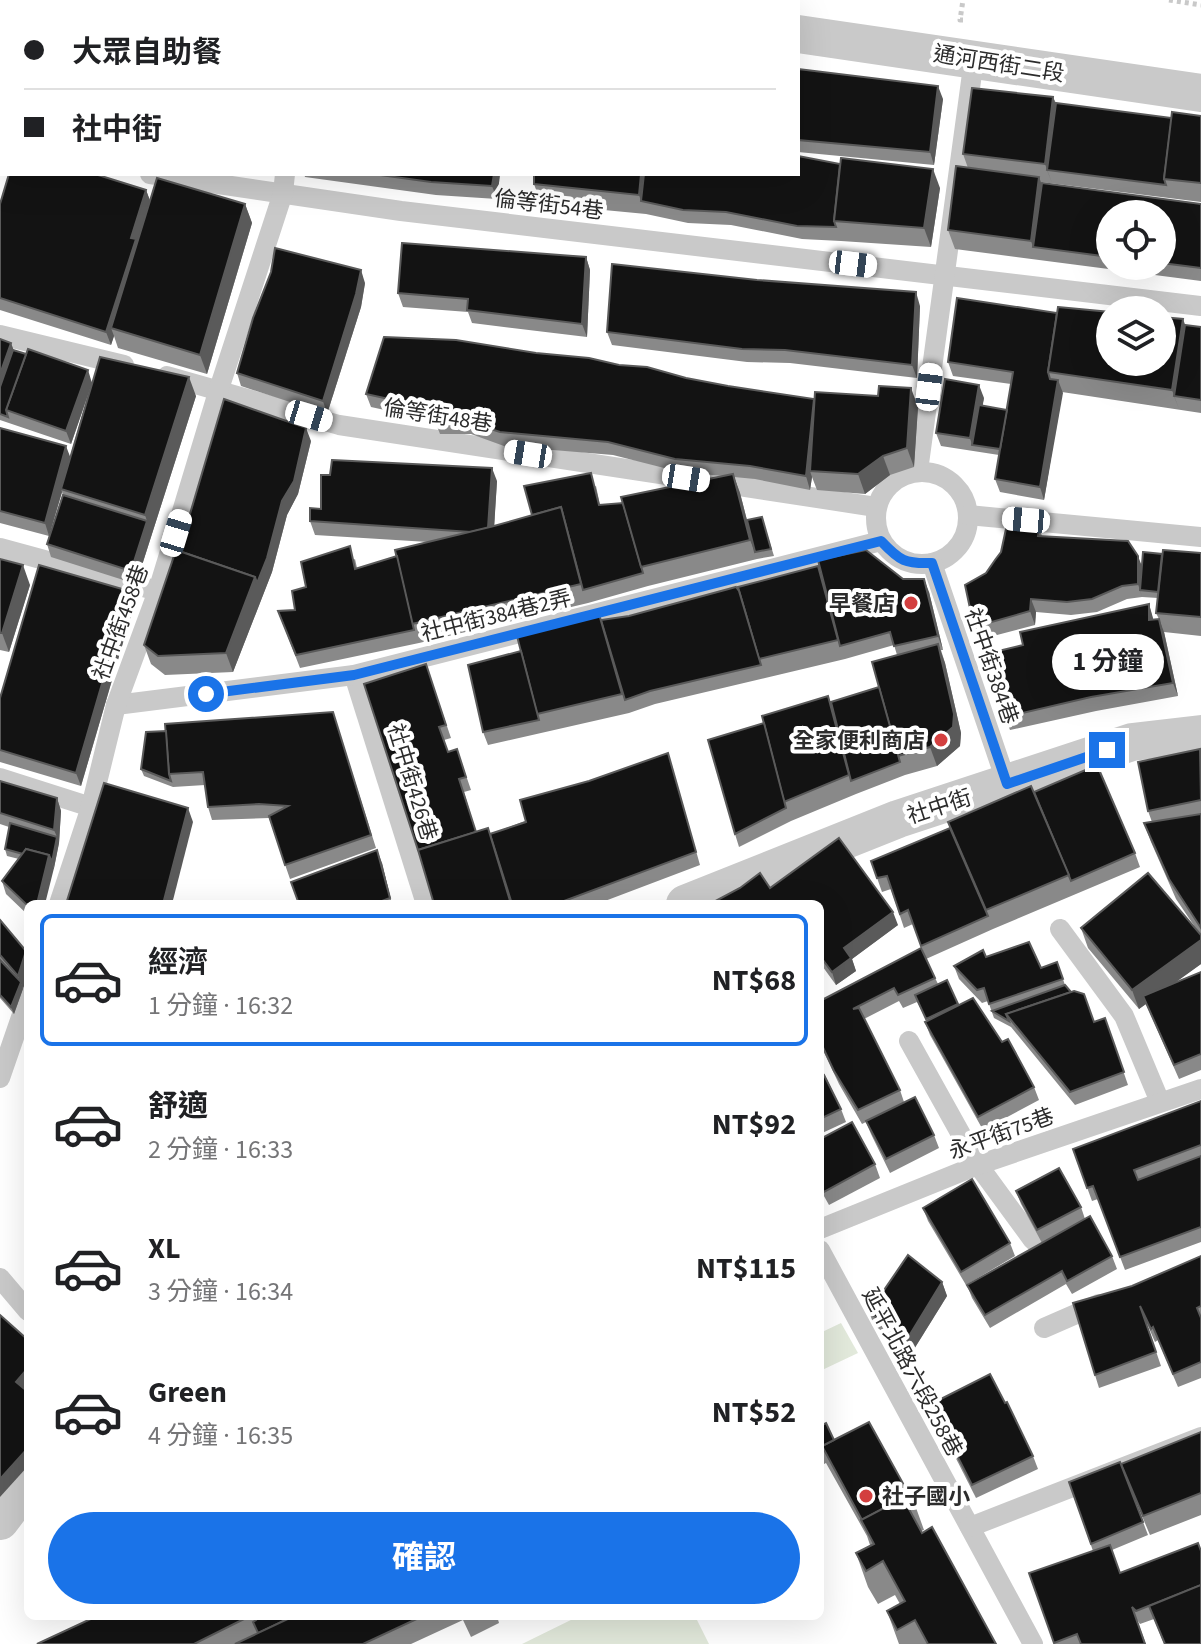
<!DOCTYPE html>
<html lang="zh-TW">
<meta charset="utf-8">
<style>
:root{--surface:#fff;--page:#f2f2f2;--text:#202124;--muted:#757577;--line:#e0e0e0;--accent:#1a73e8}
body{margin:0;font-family:"Source Sans 3","Noto Sans TC",sans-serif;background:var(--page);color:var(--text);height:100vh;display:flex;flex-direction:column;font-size:30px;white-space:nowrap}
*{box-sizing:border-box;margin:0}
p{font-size:26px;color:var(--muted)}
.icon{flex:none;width:44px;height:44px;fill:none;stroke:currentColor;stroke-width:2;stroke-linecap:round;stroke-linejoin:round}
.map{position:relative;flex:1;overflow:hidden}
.drawer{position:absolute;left:24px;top:900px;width:800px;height:720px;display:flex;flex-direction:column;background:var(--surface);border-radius:12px;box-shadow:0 8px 32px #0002}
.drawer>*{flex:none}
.hud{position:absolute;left:0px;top:0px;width:800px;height:176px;box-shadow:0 8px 32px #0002;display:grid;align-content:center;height:176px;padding:0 24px;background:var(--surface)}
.tools{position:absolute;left:1096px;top:200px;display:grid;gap:16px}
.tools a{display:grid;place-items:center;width:80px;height:80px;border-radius:50%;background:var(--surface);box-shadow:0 8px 32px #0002;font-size:40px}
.end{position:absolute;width:36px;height:36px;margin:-18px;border:10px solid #1a73e8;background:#fff;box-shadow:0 0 0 4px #fff}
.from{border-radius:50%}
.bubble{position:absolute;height:56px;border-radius:28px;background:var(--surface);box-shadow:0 8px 32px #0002;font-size:26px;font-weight:700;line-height:56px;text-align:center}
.car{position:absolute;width:24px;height:48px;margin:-24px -12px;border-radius:10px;box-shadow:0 0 6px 2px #0007;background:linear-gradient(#fff 24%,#345 0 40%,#fff 0 76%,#345 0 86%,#fff 0)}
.hud b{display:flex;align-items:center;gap:28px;height:76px;font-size:30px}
.hud b+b{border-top:2px solid var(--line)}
.hud i{width:20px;height:20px;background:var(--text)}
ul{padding:14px 0 0;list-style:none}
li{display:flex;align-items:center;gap:24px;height:132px;margin:0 16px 12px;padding:0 8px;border:4px solid transparent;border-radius:12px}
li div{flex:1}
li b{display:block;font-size:30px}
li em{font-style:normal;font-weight:700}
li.active{border-color:var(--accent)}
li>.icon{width:72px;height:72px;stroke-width:1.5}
.cta{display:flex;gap:16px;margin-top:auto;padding:16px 24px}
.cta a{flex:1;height:92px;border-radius:48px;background:var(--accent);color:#fff;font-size:32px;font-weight:700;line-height:92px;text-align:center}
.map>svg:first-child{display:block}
.green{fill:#e2e9db}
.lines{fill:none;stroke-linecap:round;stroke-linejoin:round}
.path{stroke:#c9c9c9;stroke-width:5;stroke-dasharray:4 4;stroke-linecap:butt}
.lane{stroke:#c9c9c9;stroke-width:20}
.street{stroke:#c9c9c9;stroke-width:38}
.wall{fill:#898989;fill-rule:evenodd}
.shaded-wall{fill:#5a5a5a}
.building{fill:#131313;stroke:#5a5a5a;stroke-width:2}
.route{stroke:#1a73e8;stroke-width:10}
.poi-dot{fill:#d33f3f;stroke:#fff;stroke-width:3}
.labels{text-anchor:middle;stroke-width:8;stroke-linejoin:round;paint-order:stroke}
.street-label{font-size:22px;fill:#2c2c2c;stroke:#fff}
.poi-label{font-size:22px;font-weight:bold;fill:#2c2c2c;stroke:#fff;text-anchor:end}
</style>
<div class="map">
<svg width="1201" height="1644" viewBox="0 0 1201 1644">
<rect width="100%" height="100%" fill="#fff"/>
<g class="green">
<path d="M841,1323L858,1353L820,1371V1333Z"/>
<path d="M579,1616H695L709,1644H522Z"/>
</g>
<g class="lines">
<g class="path">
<path d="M1169,0L1201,5"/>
<path d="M963,20H960L963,0"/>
</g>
<g class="lane">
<path d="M307,2V0"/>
<path d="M0,152H2"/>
<path d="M150,174L401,211L1201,306"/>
<path d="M0,335L124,365"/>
<path d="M167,376L339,425L876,507"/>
<path d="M918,471L974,59"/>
<circle cx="922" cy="518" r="46"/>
<path d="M968,515L1201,537"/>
<path d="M0,548L158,591"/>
<path d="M932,563L1007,784"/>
<path d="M354,675L426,904"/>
<path d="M116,705L354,675L881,541"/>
<path d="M0,778L91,807"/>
<path d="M59,904L91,807L116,705L158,591L219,389L283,193L285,174"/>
<path d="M1060,929L1124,1016L1160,1102"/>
<path d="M909,1041L978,1165L1033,1240"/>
<path d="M0,1078L28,997"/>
<path d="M820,1229L978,1165L1201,1089"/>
<path d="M820,1250L1033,1644"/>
<path d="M0,1278L28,1311"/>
<path d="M1044,1328L1099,1304"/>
<path d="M970,1527L1201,1437"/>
</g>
<g class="street">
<path d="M571,0L584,2"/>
<path d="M37,2V0"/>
<path d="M798,34L1201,93"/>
<path d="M0,127L2,120"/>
<path d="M685,904L898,819L1132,742L1201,734"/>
<path d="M0,1521L28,1484"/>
</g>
</g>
<g class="wall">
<path d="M798,69L943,99L934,165L798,152Z"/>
<path d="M1053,97L1056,103L1172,118L1201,116V202L1041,182L1042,183L1201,204V281L955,249L948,230L968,168L963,154ZM1110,214H1162V266H1110Z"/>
<path d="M304,174H500L497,199L436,195L305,177Z"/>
<path d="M534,184L940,188L931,247L841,241L802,239L731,225L688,223L646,214L541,204Z"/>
<path d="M146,190L150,201L245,204L252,223L207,374L118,348L114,336L111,345L0,310V204Z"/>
<path d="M586,257L590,270L587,337L472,323L468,312L403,307L398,293Z"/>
<path d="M365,283L361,307L327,414L241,386L237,373Z"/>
<path d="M920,306L917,378L790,363L747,362L612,345L607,332Z"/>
<path d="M1057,313L1185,325L1201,327V413L1062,392L1044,500L1000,492L995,479L999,455L941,446L936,433L984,398L982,406L1007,410L1011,384L953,376L948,362Z"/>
<path d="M0,339L13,350L92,382L196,396L136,584L51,557L47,544L49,536L0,523V428L70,457L88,395L71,444L0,420ZM62,492L63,495L50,533Z"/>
<path d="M686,378L728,386L814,399L918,407L914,467L890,475L865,494L817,490L812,477L810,490L755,479L734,477L740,493L747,520L764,524L774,556L757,559L648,586L588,603L419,643L300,668L278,611L295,610L306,587L355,559L357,568L397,556L428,542L315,535L310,521L321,509L497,481L494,526L532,515L596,486L600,505L623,503L723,476L680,472L613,455L504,446L471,434H440L435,421L437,414H403L371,407L366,394Z"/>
<path d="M311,441L298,494L287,515L272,572L233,672L165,675L151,664L144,645L179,551Z"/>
<path d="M1039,528L1042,536L1142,566L1162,554L1201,553V636L1164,632L1178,696L1096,711L1010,730L1005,717L1023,645L1149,604L1153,620L1159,619L1156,613L1158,598L1142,597L1127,599L1097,612L1071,615L1036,612L1035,625L978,640L974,627L986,573Z"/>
<path d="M0,559L30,585L9,652L0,650Z"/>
<path d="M903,579L929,592L943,650H941L945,663L961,733L960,746L937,766L905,775L856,794L791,821L739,847L735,834L831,702L879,687L897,655L894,645L845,659L655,704L629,713L488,745L483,732L521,651L601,620L629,616L739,591Z"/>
<path d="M134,605L81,786L0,762V698Z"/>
<path d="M426,664L451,738L444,740L448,752L457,749L471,790L464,792L476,832L490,834L672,766L700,865L597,904H434Z"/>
<path d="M333,712L376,848L290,879L269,818L212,820L208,807L205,785L173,787L144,776L141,769L166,731Z"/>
<path d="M1201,751V964L1175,982L1201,972V1070L1179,1079L1146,1004L1139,1009L1088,948L1081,928L1197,930L1176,899L1151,842L1144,823L1152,822L1148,811Z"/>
<path d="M0,781L57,798L61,811L59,843L54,868L28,904V915L6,894L2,881L19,859L7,856L5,849L9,827L0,824Z"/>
<path d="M1034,792L1135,853L1140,867L993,929L926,959L938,984L959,1005L1002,1042L1034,1087L1039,1100L983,1130L930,1035L925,1022L927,1021L917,1002L903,1008L899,1001L864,1019L900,1090L904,1102L934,1135L939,1148L890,1173L871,1134L866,1122L862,1124L839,1084L820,1044V995L822,1000L926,959L913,924L904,928L891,889L882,892L871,861Z"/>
<path d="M382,863L392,904H299Z"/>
<path d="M770,888L898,925L852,959L856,971L836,985L820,963V904Z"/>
<path d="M0,920L26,951L28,956V974L14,1014L0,998Z"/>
<path d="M986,957L1041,968L1057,962L1065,985L1094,1022L1105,1018L1128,1085L1075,1105L1011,1027L994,1018L988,1001L982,1003L959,979L954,966Z"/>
<path d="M820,1065L841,1109L846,1122L820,1134Z"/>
<path d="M1201,1101V1242L1125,1270L1098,1199L1092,1201L1073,1149Z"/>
<path d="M820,1139L875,1164L880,1178L829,1205L820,1189Z"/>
<path d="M1016,1191L1081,1207L1085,1219L1112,1256L1117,1269L1072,1294L1066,1284L990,1328L972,1298L967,1285L1042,1243L1021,1204Z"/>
<path d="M923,1208L1010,1243L1015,1256L966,1285L928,1221Z"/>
<path d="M1201,1256V1378L1178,1387L1158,1340L1155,1342L1145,1319L1161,1366L1099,1388L1095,1375L1132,1286Z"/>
<path d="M942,1282L947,1296L911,1354L874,1325L869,1312Z"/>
<path d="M931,1404L1033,1456L1038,1469L976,1498L935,1417Z"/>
<path d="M820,1426L834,1440L915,1505L924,1530L921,1531L996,1644H899L887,1611L900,1604L895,1595L878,1604L868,1587L856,1553L870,1545L867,1536L826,1463L820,1466Z"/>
<path d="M1201,1432V1515L1150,1535L1129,1485L1148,1535L1112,1550L1120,1573L1201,1644H1164L1154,1619L1140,1624L1137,1620L1146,1644H1054L1029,1573L1093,1551L1069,1482L1128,1481Z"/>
<path d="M97,1616H497L499,1623L471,1637L463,1620L411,1644H37Z"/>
</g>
<g class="shaded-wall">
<path d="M8,0H21L20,2H8Z"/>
<path d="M2,24V69L0,76V31Z"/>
<path d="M938,86L943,99L934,165L930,152Z"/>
<path d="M1053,97L1060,116L1047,170L1052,183L1045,164Z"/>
<path d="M933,169L940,188L931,247L924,228Z"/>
<path d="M494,174H500L497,199L492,186Z"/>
<path d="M641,174H650L641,201L639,195Z"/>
<path d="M1039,177L1046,196L1033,247L1031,241Z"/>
<path d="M146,190L151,203L111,328L114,336L111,345L106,332L131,238Z"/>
<path d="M245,204L252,223L207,374L200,355Z"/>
<path d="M586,257L590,270L587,337L582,324Z"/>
<path d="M361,270L365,283L361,307L327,414L323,401Z"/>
<path d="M916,292L920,306L917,378L912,365Z"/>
<path d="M1183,319L1190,338L1174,396L1179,409L1172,390Z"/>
<path d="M11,343L16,356L0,401V374Z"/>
<path d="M88,370L92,383L71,444L66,431Z"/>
<path d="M189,377L196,396L136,584L131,571L147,521L145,515Z"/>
<path d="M1058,380L1063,393L1044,500L1040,487Z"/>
<path d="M979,385L984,398L976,445H972L970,438Z"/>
<path d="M911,388L918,407L914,467L907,448Z"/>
<path d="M814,399L819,412L810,471L812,477L810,490L806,476Z"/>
<path d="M306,428L311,441L298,494L287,515L272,572L233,672L226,653Z"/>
<path d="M66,446L71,459L61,489L62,492L49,536L45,523Z"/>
<path d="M883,456L890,475L865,494L858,474Z"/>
<path d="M492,468L497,481L493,546L488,533Z"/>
<path d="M733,474L740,493L755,552L750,540Z"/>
<path d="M1138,556L1143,569L1140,590L1142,597L1138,584Z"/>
<path d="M23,565L30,585L9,652L2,633Z"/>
<path d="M924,579L929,592L943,650L938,636Z"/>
<path d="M129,591L134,605L81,786L76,773Z"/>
<path d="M1031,599L1036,612L1035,625L1030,611Z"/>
<path d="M1149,604L1153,618L1154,633L1149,620Z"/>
<path d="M1159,619L1164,632L1178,696L1173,683Z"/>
<path d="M938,644L945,663L961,733L960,746L937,766L930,747Z"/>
<path d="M57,798L61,811L59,843L54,868L52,862L57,837L54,830Z"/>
<path d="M188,808L193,822L172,904H163Z"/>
<path d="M377,850L382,863L392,904L390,898Z"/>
<path d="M49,855L54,868L45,904H37Z"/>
<path d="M893,912L898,925L852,959L856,971L836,985L832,972L844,948Z"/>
<path d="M1201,940V964L1139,1009L1132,990Z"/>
<path d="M26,951L28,956V974L23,989L18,976Z"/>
<path d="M21,982L23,989L14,1014L11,1007Z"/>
<path d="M942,1282L947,1296L911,1354L906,1341Z"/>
<path d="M28,1368V1386L20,1395L16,1382Z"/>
<path d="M28,1448V1466L0,1497V1479Z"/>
</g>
<g class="building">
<path d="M0,0H8V2H2V24L0,31Z"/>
<rect x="62" y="0" width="223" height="2"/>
<path d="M798,69L938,86L930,152L798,140Z"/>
<path d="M972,88L1053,97L1045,164L963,154Z"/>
<path d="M1056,103L1172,118L1164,179L1166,185L1047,170Z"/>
<path d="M1172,112L1201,116V183L1164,179Z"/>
<path d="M798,156L840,164L834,221L836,227L797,226L726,212L683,210L641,201L644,174H798Z"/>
<path d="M841,158L933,169L924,228L834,221Z"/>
<path d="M956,166L1039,177L1031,241L948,230Z"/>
<path d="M9,174H95L146,190L131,238L136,239L106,332L0,298V204Z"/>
<path d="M373,174H494L492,186L431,182Z"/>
<path d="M534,174H641L639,195L534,184Z"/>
<path d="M157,178L245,204L200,355L111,328Z"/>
<path d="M1042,183L1201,204V268L1162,263V214H1110V257L1033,247Z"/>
<path d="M402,243L586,257L582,324L467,310L468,299L398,293Z"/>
<path d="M275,248L361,270L356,294L323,401L237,373L253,318L271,272Z"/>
<path d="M612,264L757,280L916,292L912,365L785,350L742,349L607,332Z"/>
<path d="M957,298L1057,313L1048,372L1050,379L1058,380L1040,487L995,479L1013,372L948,362Z"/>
<path d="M1058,307L1110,312V362H1162V317L1183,319L1172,390L1048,372Z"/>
<path d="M1185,325L1201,327V400L1174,396Z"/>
<path d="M384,337L456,340L536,353L589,358L619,365L647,367L686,378L728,386L814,399L806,476L750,466L675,459L608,442L500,432L466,421H435L439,401H398L366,394Z"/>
<path d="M0,339L11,343L0,374Z"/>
<path d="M28,349L88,370L66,431L6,410Z"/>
<path d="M13,350L26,354L6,410L8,417L0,414V387Z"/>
<path d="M100,357L189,377L145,515L61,489Z"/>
<path d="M945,379L979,385L970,438L936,433Z"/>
<path d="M879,386L911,388L907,448L883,456L858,474L810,471L815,392L878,396Z"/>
<path d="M224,399L306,428L294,481L282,501L267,558L257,583L255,577L179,551Z"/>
<path d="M979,405L1007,410L1000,449L972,445Z"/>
<path d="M0,428L66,446L45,523L0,511Z"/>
<path d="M332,460L492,468L488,528L471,532L310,521V508L321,509V475H330Z"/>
<path d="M591,473L599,505L623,503L643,573L583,590L561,507L532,515L524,486Z"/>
<path d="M733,474L750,540L641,567L621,497Z"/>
<path d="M63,495L147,521L131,571L47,544Z"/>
<path d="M561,507L581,584L412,624L395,550L494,526Z"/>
<path d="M762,517L771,549L755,552L747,520Z"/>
<path d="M1007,524L1039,528L1038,536L1128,541L1138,556V584L1122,586L1092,599L1067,602L1031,599L1030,611L974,627L965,585L986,573L995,560L1001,552Z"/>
<path d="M350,546L355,569L397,556L414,630L296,655L278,611L295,610L292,591L306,587L301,562Z"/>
<path d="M176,550L255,577L226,653L158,656L144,645Z"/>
<path d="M866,550L903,579H924L938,636L894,646L890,632L840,646L818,560Z"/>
<path d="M1163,550L1201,553V617L1156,613Z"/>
<path d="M1143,552L1162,554L1158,592L1140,590Z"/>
<path d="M0,559L23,565L2,633H0Z"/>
<path d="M39,565L129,591L76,773L0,750V698Z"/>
<path d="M818,566L838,640L759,659L738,587Z"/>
<path d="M736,587L739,591L761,665L650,691L625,700L601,620L629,616Z"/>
<path d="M1149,604V620L1159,619L1173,683L1091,697L1005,717L990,653L1023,645L1020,632Z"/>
<path d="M599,614L622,694L537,714L517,636Z"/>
<path d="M938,644L954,714L953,727L930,747L898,756L872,662Z"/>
<path d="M521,651L539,720L483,732L468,665Z"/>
<path d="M426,664L446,725L439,727L448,752L457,749L466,777L459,779L476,832L418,850L364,684Z"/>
<path d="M879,687L900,762L851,781L831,702Z"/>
<path d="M828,696L849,775L784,802L762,716Z"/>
<path d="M333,712L371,835L285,865L269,816L288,806L259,804L208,807L203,772L169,774L165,724Z"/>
<path d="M764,723L786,808L735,834L708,740Z"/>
<path d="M166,731L169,774L171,781L141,769L146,732Z"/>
<path d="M1200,749L1201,800L1148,811L1138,762Z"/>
<path d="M668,753L696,852L556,904H512L490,834L526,822L520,800L589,781Z"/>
<path d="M1097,765L1135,853L1071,881L1034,792Z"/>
<path d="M0,781L57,798L54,830L0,813Z"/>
<path d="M104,783L188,808L163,904H66Z"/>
<path d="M1031,786L1069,875L986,910L948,822Z"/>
<path d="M1201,814V928L1169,879L1144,823Z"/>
<path d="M10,823L57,837L52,862L49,855L26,849L23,854L5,849Z"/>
<path d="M488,828L511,904H434L418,850Z"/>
<path d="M950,828L988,916L921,946L908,910L900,914L887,876L877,878L871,861Z"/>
<path d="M839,838L893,912L844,948L851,958L832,972L820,956V904H710L740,888L760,873L770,888Z"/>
<path d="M26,849L49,855L37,904H28V906L2,881Z"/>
<path d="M377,850L390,898L374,904H299L291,882Z"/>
<path d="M1148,873L1201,935V940L1132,990L1081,928Z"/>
<path d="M0,920L26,951L18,976L0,955Z"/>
<path d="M1029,942L1041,968L1057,962L1063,979L989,1004L984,988L977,990L954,966L983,950L986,957Z"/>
<path d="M921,948L935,978L898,995L894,988L853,1009L859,1008L900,1090L858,1110L834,1071L820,1041V995L822,1000Z"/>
<path d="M0,960L21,982L11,1007L0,995Z"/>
<path d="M1201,972V1054L1174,1065L1143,996Z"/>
<path d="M947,980L958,1004L926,1019L915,995Z"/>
<path d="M1065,985L1071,992L1006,1014L1009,1021L992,1011Z"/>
<path d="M1074,991L1084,994L1094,1022L1105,1018L1124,1072L1070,1092L1006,1014Z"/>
<path d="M973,998L1002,1042L1008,1039L1034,1087L978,1117L925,1022Z"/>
<path d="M824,1075L841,1109L820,1119V1077Z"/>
<path d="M915,1097L934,1135L886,1159L866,1121Z"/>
<path d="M1201,1101V1145L1134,1170L1138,1180L1201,1156V1227L1120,1257L1093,1186L1087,1188L1073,1149Z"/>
<path d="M852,1122L875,1164L824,1192L820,1185V1139Z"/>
<path d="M1059,1168L1081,1207L1037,1230L1016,1191Z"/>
<path d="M972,1179L1010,1243L961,1272L923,1208Z"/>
<path d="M1090,1216L1112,1256L1067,1281L1062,1271L985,1315L967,1285Z"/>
<path d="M908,1255L942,1282L906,1341L869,1312Z"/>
<path d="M1201,1256V1306L1197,1308L1201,1318V1362L1173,1374L1153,1327L1151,1329L1140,1306L1156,1352L1095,1375L1073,1303L1132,1286Z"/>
<path d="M0,1315L28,1340V1368L16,1382L28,1392V1448L0,1479Z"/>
<path d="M990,1374L1005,1403L1007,1402L1033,1456L972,1485L931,1404Z"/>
<path d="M869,1422L915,1505L908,1509L903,1498L862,1520L822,1446Z"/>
<path d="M826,1423L834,1440L822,1446L824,1451L820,1445V1426Z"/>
<path d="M1201,1432V1493L1143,1516L1121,1464Z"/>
<path d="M1120,1462L1143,1522L1091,1544L1069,1482Z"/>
<path d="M903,1498L922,1533L932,1527L996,1644H928L915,1620L897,1630L887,1611L905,1601L883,1561L866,1571L856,1553L874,1544L861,1520Z"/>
<path d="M1198,1543L1201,1551V1585L1136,1611L1132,1607L1145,1644H1081L1077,1634L1054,1643L1029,1573L1110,1545L1120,1573Z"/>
<path d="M1201,1585V1644H1165L1149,1606Z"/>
<path d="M97,1616H250L194,1644H37Z"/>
<path d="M255,1616H294L258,1633L253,1622L256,1620Z"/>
<path d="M294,1616H423L363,1644H235Z"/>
</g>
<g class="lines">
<path class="route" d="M206,694L354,675L881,541C900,561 905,564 932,563L1007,784L1107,750"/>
</g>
<g class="poi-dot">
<circle cx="911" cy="603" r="8"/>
<circle cx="941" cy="740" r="8"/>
<circle cx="866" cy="1496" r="8"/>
</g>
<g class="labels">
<g class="street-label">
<text transform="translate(999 63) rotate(9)" y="8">通河西街二段</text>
<text transform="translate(549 204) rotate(7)" y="8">倫等街54巷</text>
<text transform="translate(438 415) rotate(9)" y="8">倫等街48巷</text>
<text transform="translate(496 615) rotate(-14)" y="8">社中街384巷2弄</text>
<text transform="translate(120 622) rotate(-70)" y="8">社中街458巷</text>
<text transform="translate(992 666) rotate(71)" y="8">社中街384巷</text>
<text transform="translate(413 782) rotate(73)" y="8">社中街426巷</text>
<text transform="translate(939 806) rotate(-18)" y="8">社中街</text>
<text transform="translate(1001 1133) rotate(-20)" y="8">永平街75巷</text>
<text transform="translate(913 1372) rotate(62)" y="8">延平北路六段258巷</text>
</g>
<g class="poi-label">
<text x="895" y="611">早餐店</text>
<text x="925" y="748">全家便利商店</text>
<text x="882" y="1504" text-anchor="start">社子國小</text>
</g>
</g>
</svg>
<div class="tools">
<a><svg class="icon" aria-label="locate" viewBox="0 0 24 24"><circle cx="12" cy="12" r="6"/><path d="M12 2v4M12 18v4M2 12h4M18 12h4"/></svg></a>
<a><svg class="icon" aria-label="layers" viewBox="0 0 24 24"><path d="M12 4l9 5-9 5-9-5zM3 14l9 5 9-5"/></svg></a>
</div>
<i class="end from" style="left:206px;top:694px"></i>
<i class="end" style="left:1107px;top:750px"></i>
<div class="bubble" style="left:1052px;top:634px;width:112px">1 分鐘</div>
<i class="car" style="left:853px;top:264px;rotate:97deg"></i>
<i class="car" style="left:929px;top:387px;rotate:7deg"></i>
<i class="car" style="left:309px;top:416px;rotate:107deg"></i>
<i class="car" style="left:528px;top:454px;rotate:279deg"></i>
<i class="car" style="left:686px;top:478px;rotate:99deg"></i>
<i class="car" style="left:1026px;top:520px;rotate:275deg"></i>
<i class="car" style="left:176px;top:533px;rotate:17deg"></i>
<div class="hud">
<b><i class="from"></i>大眾自助餐</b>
<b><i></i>社中街</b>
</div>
<section class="drawer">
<ul>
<li class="active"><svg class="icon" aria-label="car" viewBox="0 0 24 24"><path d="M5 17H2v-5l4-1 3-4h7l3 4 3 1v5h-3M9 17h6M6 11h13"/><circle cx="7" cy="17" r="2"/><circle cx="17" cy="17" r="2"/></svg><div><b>經濟</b><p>1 分鐘 · 16:32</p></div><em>NT$68</em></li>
<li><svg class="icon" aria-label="car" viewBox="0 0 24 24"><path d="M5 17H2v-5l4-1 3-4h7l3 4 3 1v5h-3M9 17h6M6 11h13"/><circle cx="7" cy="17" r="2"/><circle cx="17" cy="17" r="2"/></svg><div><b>舒適</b><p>2 分鐘 · 16:33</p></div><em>NT$92</em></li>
<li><svg class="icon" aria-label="car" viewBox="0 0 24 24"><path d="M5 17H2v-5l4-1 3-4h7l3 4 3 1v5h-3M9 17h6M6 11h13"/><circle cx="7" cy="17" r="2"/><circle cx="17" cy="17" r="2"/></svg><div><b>XL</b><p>3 分鐘 · 16:34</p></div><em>NT$115</em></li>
<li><svg class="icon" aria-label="car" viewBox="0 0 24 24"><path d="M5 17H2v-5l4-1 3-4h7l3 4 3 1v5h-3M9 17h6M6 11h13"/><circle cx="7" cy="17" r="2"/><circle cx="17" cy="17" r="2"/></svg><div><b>Green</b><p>4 分鐘 · 16:35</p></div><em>NT$52</em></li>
</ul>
<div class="cta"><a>確認</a></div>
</section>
</div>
